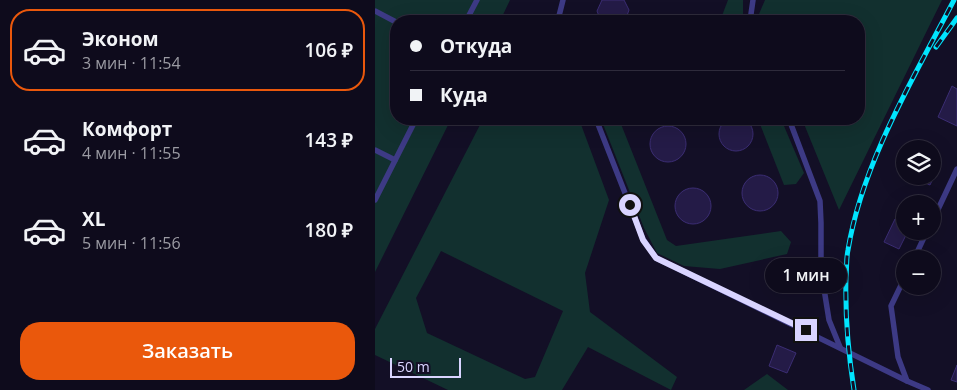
<!DOCTYPE html>
<html lang="ru">
<meta charset="utf-8">
<style>
:root{--surface:#0e0b1c;--page:#1c1929;--text:#f1f3f6;--muted:#9b9ba3;--line:#2e2b3b;--accent:#ea580c}
body{margin:0;font-family:"Open Sans",sans-serif;background:var(--page);color:var(--text);height:100vh;display:flex;flex-direction:column;font-size:19px;white-space:nowrap}
*{box-sizing:border-box;margin:0}
p{font-size:16px;color:var(--muted)}
.icon{flex:none;width:28px;height:28px;fill:none;stroke:currentColor;stroke-width:2;stroke-linecap:round;stroke-linejoin:round}
.map{position:relative;flex:1;overflow:hidden}
.panel{display:flex;flex-direction:column;background:var(--surface);width:375px}
.panel>*{flex:none}
.hud{position:absolute;left:15px;top:15px;width:475px;height:110px;border-radius:20px;box-shadow:0 5px 20px #0002,0 0 0 1px var(--line);display:grid;align-content:center;height:110px;padding:0 20px;background:var(--surface)}
.buttons{position:absolute;left:521px;top:140px;display:grid;gap:10px}
.buttons a{display:grid;place-items:center;width:45px;height:45px;border-radius:50%;background:var(--surface);box-shadow:0 5px 20px #0002,0 0 0 1px var(--line);font-size:25px}
.scale{position:absolute;left:15px;bottom:12px;width:71px;box-sizing:border-box;padding-left:5px;border:2px solid #d9d4ff;border-top:0;font-size:14px;line-height:18px;white-space:nowrap;color:#d9d4ff;-webkit-text-stroke:4px #130f26;paint-order:stroke}
.end{position:absolute;width:22px;height:22px;margin:-11px;border:6px solid #d9d4ff;background:#111;box-shadow:0 0 0 2px #111}
.from{border-radius:50%}
.bubble{position:absolute;height:35px;border-radius:18px;background:var(--surface);box-shadow:0 5px 20px #0002,0 0 0 1px var(--line);font-size:16px;font-weight:600;line-height:35px;text-align:center}
.hud b{display:flex;align-items:center;gap:18px;height:48px;font-size:19px}
.hud b+b{border-top:1px solid var(--line)}
.hud i{width:12px;height:12px;background:var(--text)}
ul{padding:9px 0 0;list-style:none}
li{display:flex;align-items:center;gap:15px;height:82px;margin:0 10px 8px;padding:0 10px;border:2px solid transparent;border-radius:20px}
li div{flex:1}
li b{display:block;font-size:19px}
li em{font-style:normal;font-weight:600}
li.selected{border-color:var(--accent)}
li>.icon{width:45px;height:45px;stroke-width:1.5}
.primary-button{display:flex;gap:10px;margin-top:auto;padding:10px 20px}
.primary-button a{flex:1;height:58px;border-radius:20px;background:var(--accent);color:#fff;font-size:20px;font-weight:600;line-height:58px;text-align:center}
main{display:flex;flex:1;min-height:0}
.map>svg:first-child{display:block}
.green{fill:#12302f;fill-rule:evenodd}
.building{fill:#241b47;stroke:#3b2d73}
.lines{fill:none;stroke-linecap:round;stroke-linejoin:round}
.service{stroke:#3d3a85;stroke-width:5.5}
.rail-casing{stroke:#00e5ff;stroke-width:5}
.rail{stroke:#130f26;stroke-width:3;stroke-dasharray:9;stroke-linecap:butt}
.route{stroke:#d9d4ff;stroke-width:6}
</style>
<main>
<section class="panel">
<ul>
<li class="selected"><svg class="icon" aria-label="car" viewBox="0 0 24 24"><path d="M5 17H2v-5l4-1 3-4h7l3 4 3 1v5h-3M9 17h6M6 11h13"/><circle cx="7" cy="17" r="2"/><circle cx="17" cy="17" r="2"/></svg><div><b>Эконом</b><p>3 мин · 11:54</p></div><em>106 ₽</em></li>
<li><svg class="icon" aria-label="car" viewBox="0 0 24 24"><path d="M5 17H2v-5l4-1 3-4h7l3 4 3 1v5h-3M9 17h6M6 11h13"/><circle cx="7" cy="17" r="2"/><circle cx="17" cy="17" r="2"/></svg><div><b>Комфорт</b><p>4 мин · 11:55</p></div><em>143 ₽</em></li>
<li><svg class="icon" aria-label="car" viewBox="0 0 24 24"><path d="M5 17H2v-5l4-1 3-4h7l3 4 3 1v5h-3M9 17h6M6 11h13"/><circle cx="7" cy="17" r="2"/><circle cx="17" cy="17" r="2"/></svg><div><b>XL</b><p>5 мин · 11:56</p></div><em>180 ₽</em></li>
</ul>
<div class="primary-button"><a>Заказать</a></div>
</section>
<div class="map">
<svg width="582" height="390" viewBox="0 0 582 390">
<rect width="100%" height="100%" fill="#130f26"/>
<g class="green">
<path d="M0,0H135L125,21H21V119H76L0,272Z"/>
<path d="M353,0H368V21H345Z"/>
<path d="M390,0H567L464,210L427,119H484V21H387L384,14Z"/>
<path d="M108,119H204L234,200L210,273L215,312L302,377L296,390L213,347L187,390H73L0,355V329ZM66,251L188,311L160,377L150,379L52,333L41,298Z"/>
<path d="M226,119H244L292,240L301,246L406,231L416,242L412,254L345,269L309,266L282,253L269,228Z"/>
<path d="M383,119H406L429,173L421,184L409,185Z"/>
<path d="M392,374L413,390H369Z"/>
</g>
<g class="building">
<path d="M227,0H249L254,10L250,21H226L222,11Z"/>
<path d="M577,86L582,89V126L563,117Z"/>
<circle cx="361" cy="134" r="17"/>
<circle cx="293" cy="144" r="18"/>
<path d="M558,157L566,161L555,185L546,181L548,176H558Z"/>
<circle cx="385" cy="193" r="18"/>
<circle cx="318" cy="206" r="18"/>
<path d="M520,219L530,224V231H533L524,249L509,242Z"/>
<path d="M402,345L421,353L412,373L394,366Z"/>
<path d="M582,365V382L576,380Z"/>
</g>
<g class="lines">
<g class="service">
<path d="M378,0L376,14L379,21"/>
<path d="M0,11L21,22"/>
<path d="M91,21L102,0"/>
<path d="M186,21L184,16L188,0"/>
<path d="M221,119L268,239L281,258L532,381"/>
<path d="M414,119L445,201L446,223V270L454,320L465,347"/>
<path d="M0,150L20,160"/>
<path d="M0,200L41,119"/>
<path d="M558,220L582,169"/>
<path d="M539,259L552,231"/>
<path d="M530,277L516,306L523,357L532,381L553,390"/>
</g>
<g class="rail-casing">
<g id="rail">
<path d="M561,47L582,18"/>
<path d="M479,390C473,352 470,315 471,277C472,268 471,259 473,250C487,163 539,77 579,0"/>
</g>
</g>
<use href="#rail" class="rail"/>
</g>
<g class="lines">
<path class="route" d="M255,205L268,240L281,258L431,330"/>
</g>
</svg>
<div class="buttons">
<a><svg class="icon" aria-label="layers" viewBox="0 0 24 24"><path d="M12 4l9 5-9 5-9-5zM3 14l9 5 9-5"/></svg></a>
<a>+</a>
<a>−</a>
</div>
<div class="scale">50 m</div>
<i class="end from" style="left:255px;top:205px"></i>
<i class="end" style="left:431px;top:330px"></i>
<div class="bubble" style="left:390px;top:258px;width:82px">1 мин</div>
<div class="hud">
<b><i class="from"></i>Откуда</b>
<b><i></i>Куда</b>
</div>
</div>
</main>
